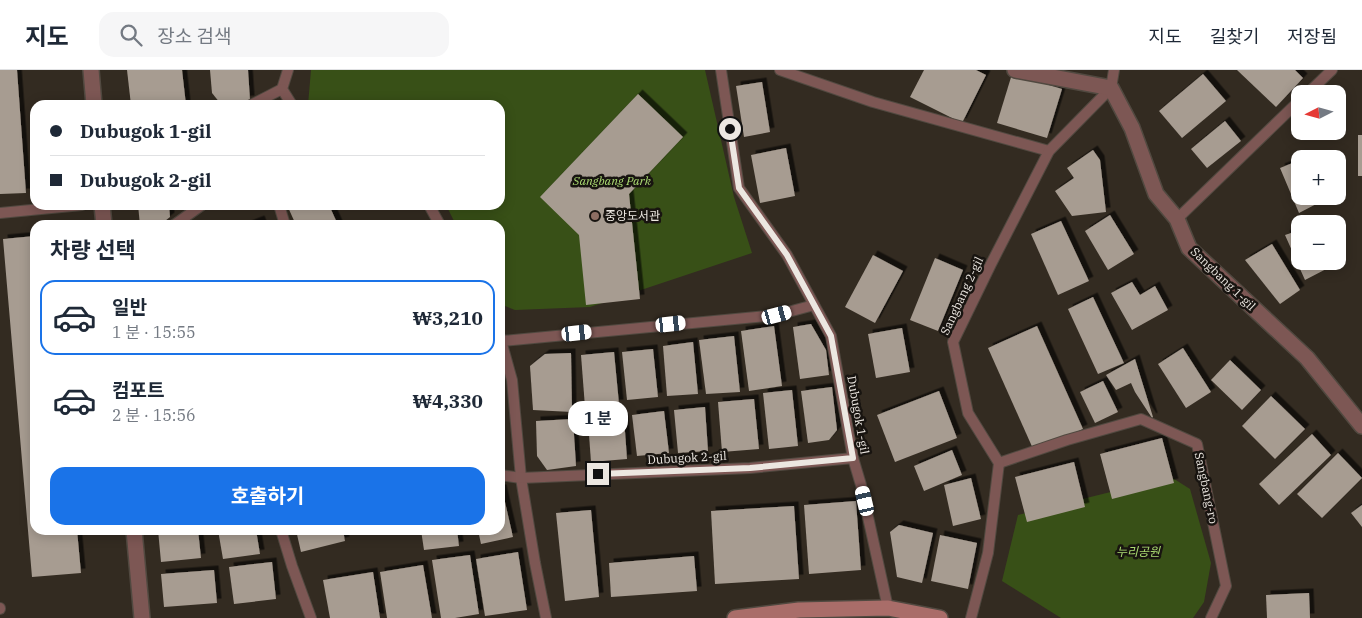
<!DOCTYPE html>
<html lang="ko">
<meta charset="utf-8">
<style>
:root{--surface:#fff;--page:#f6f6f7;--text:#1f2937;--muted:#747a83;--line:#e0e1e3;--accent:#1a73e8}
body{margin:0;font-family:"IBM Plex Serif","Noto Sans KR",serif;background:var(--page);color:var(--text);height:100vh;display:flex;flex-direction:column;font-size:19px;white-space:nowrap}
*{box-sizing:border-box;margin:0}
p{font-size:16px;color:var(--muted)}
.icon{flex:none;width:28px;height:28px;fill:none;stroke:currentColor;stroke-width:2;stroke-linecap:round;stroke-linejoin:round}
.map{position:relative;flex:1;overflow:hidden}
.details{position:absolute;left:30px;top:150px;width:475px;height:315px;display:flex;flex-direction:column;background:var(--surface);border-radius:15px;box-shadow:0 2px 12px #0003}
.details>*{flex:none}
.banner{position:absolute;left:30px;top:30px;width:475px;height:110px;border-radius:15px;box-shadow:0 2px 12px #0003;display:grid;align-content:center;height:110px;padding:0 20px;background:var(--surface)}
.needle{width:32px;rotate:264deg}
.tools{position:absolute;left:1291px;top:15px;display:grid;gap:10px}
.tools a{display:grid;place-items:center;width:55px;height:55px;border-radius:10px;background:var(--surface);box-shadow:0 2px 12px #0003;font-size:25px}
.end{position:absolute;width:22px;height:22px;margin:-11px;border:6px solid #ece7e1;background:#111;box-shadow:0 0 0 2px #111}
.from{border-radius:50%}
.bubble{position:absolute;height:35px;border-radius:15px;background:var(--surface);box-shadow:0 2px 12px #0003;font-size:16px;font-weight:700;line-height:35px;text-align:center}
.car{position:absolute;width:15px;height:30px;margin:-15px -8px;border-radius:6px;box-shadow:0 0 4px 1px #0007;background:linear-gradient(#fff 24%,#345 0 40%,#fff 0 76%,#345 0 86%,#fff 0)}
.banner b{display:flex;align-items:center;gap:18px;height:48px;font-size:19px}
.banner b+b{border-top:1px solid var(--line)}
.banner i{width:12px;height:12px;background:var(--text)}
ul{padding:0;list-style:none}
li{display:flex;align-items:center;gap:15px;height:75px;margin:0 10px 8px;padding:0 10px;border:2px solid transparent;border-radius:15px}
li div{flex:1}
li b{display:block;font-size:19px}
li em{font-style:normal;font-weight:700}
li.current{border-color:var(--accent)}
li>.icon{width:45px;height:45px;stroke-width:1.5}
h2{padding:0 20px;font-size:22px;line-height:60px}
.action{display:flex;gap:10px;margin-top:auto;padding:10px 20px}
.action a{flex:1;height:58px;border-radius:15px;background:var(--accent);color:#fff;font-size:20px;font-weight:700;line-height:58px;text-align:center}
header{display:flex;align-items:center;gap:30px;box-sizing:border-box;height:70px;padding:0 25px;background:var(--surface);border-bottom:1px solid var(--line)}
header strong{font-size:24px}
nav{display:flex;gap:28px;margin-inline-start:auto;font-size:18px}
.search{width:350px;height:45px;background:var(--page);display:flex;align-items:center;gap:12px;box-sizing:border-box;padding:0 18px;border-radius:15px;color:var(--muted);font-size:19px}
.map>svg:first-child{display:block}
.green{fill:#385017}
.building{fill:#a79c91;filter:url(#shadow)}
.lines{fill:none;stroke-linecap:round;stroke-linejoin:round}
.lane-casing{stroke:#514940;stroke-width:12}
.street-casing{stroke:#514940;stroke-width:18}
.secondary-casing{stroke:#514940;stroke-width:18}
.lane{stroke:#7d5754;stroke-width:10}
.street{stroke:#7d5754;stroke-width:15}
.secondary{stroke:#a96d69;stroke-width:15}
.route{stroke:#ece7e1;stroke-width:6}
.education-dot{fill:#8d6e63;stroke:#181410;stroke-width:2}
.labels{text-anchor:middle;stroke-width:5;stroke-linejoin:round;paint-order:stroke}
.park-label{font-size:12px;font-style:italic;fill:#abdb72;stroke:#181410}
.poi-label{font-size:12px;fill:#ece7e1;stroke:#181410;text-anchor:start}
.street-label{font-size:12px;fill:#ece7e1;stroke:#181410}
</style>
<header>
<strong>지도</strong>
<div class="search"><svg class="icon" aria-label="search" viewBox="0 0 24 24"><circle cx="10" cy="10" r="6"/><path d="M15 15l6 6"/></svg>장소 검색</div>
<nav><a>지도</a><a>길찾기</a><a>저장됨</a></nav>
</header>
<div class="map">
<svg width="1362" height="548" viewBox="0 0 1362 548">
<defs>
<filter id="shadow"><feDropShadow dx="4.5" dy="-4.5" stdDeviation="0" flood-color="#0009"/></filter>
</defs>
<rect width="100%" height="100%" fill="#332b21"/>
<g class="green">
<path d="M311,0H705L734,127L752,183L590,237L515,240L500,234V155H456L446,135H500V35H308Z"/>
<path d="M1171,407L1190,419L1211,493L1204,532L1193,548H1061L1002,511L1018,445Z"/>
</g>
<g class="building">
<path d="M0,0H17L26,123L0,124Z"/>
<path d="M127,0H182L186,35H131Z"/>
<path d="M210,0H248L250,30L220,33L212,23Z"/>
<path d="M924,0H976L986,5L962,53L910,27Z"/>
<path d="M1237,0H1295L1303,8L1276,37Z"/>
<path d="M1012,4L1062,19L1047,68L997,53Z"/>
<path d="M1203,4L1226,31L1182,68L1159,41Z"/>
<path d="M762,12L770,62L744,67L736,16Z"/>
<path d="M638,24L683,67L629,124L640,229L586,235L579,165L540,127Z"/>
<path d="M1225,51L1241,71L1207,98L1191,79Z"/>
<rect x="1358" y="65" width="4" height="41"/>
<path d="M786,78L795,126L760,133L751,85Z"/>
<path d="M1093,80L1100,90L1106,142L1072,146L1055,121L1074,108L1067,98Z"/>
<path d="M1300,90V126H1325L1326,129L1299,143L1280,98Z"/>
<path d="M138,135H169L170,147L160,155H140Z"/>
<path d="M287,135H329L338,155H296Z"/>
<path d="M1110,145L1134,184L1108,200L1085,161Z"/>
<path d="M260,150L262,155H247Z"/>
<path d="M1061,151L1089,211L1058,225L1031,164Z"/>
<path d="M1300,160V191H1330L1332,196L1305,210L1285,165Z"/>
<path d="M35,166V460H77L81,503L32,507L3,169Z"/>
<path d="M1272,174L1300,220L1280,234L1245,190Z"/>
<path d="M873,185L903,201L875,253L845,237Z"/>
<path d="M935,188L963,200L938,261L910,250Z"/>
<path d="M1132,212L1140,225L1155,216L1168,240L1132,260L1111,223Z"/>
<path d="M1093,227L1124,293L1098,304L1068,239Z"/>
<path d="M811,254L826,280L829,305L800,309L793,257Z"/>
<path d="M774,256L782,316L749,321L741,261Z"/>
<path d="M1037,256L1083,359L1034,381L988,278Z"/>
<path d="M902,258L910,302L876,308L868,264Z"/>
<path d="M734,266L740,322L706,324L699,270Z"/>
<path d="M693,272L698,324L667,326L663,276Z"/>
<path d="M1183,278L1211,322L1186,338L1158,294Z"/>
<path d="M653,279L658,327L627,330L622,282Z"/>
<path d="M614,282L619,334L585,337L581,285Z"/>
<path d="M571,283L572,342L533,340L530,296L545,284Z"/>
<path d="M1135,289L1153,347L1152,348L1135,322L1131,313L1116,320L1106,305Z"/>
<path d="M1230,290L1261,320L1242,340L1211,310Z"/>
<path d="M1103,311L1118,342L1095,353L1080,322Z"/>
<path d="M832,317L837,360L829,370L808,373L801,321Z"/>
<path d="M792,320L798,376L769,379L763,323Z"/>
<path d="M939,321L957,368L895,392L877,345Z"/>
<path d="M1271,326L1305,359L1275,389L1242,356Z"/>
<path d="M754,329L759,379L722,382L718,332Z"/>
<path d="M705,337L708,381L678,383L674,340Z"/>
<path d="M664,341L669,383L637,386L632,345Z"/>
<path d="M624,348L627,389L591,392L588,351Z"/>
<path d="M573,349L576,396L547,400L537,386L536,351Z"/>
<path d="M1312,364L1331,385L1279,435L1259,414Z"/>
<path d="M1162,368L1174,413L1112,429L1100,384Z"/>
<path d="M952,380L962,405L924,421L914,396Z"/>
<path d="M1338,383L1362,408L1322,448L1297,424Z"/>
<path d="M1074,392L1085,437L1027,452L1015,407Z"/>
<path d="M971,408L981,449L953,456L944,415Z"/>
<path d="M500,419H502L513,467L481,474L478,460H500Z"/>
<path d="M856,431L861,500L809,504L804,435Z"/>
<path d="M1362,435V457L1351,443Z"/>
<path d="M794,436L799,509L715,514L711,441Z"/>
<path d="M591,440L599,527L565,531L556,443Z"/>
<path d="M899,455L933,463L922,513L897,507L890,462Z"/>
<path d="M158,460H198L201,488L161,492Z"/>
<path d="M218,460H256L260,484L223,489Z"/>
<path d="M296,460H343L345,471L301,482Z"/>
<path d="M421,460H457L459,476L424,480Z"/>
<path d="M940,465L977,473L968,519L931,511Z"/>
<path d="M518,482L527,540L485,546L476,489Z"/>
<path d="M470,485L479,544L455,548H441L432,490Z"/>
<path d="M694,486L697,521L611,527L609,493Z"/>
<path d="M272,492L276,529L234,534L229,497Z"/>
<path d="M423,495L432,548H387L380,502Z"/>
<path d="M214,500L217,533L164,537L161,504Z"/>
<path d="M373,502L380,548H330L323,510Z"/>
<path d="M1309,523L1310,548H1267L1266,525Z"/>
</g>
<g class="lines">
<g class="lane-casing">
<g id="lane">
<path d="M288,0L282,19L292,35"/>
<path d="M721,0L739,118L787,185L831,266L853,388L861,415L888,538"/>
<path d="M780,0L873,32L1049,81"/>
<path d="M1307,24L1332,0"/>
<path d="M251,35L282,19"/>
<path d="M279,135L285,155"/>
<path d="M429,135L440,155"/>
<path d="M0,143L82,135"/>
<path d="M1177,149L1300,30"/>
<path d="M174,155L202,135"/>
<path d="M500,267L512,310L521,408L535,493L546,548"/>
<path d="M502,271L777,245L814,235"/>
<path d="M999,393L1067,370L1141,349L1197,374L1226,516L1211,548"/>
<path d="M500,405L521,408L750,398L853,388"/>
<path d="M281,460L292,496L311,548"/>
<path d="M0,538V539"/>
<path d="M971,548L988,483L999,393L968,343L953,272L991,194L1049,81L1111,18L1114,0"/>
</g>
</g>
<g class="street-casing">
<g id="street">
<path d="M91,0L94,35"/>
<path d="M1015,0L1111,18L1132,58L1156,124L1177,149L1189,178L1307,288L1362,356"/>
<path d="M102,135L104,155"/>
<path d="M134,460L142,548"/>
</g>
</g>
<g class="secondary-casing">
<path id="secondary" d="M735,548L799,540L888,538L940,548"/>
</g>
<use href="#lane" class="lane"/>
<use href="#street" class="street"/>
<use href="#secondary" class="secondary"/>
</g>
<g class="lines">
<path class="route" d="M598,404L750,398L853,388L831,266L787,185L739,118L730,59"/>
</g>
<circle class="education-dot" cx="595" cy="146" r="5"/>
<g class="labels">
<g class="park-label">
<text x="612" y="115">Sangbang Park</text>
<text x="1138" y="486">누리공원</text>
</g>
<g class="poi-label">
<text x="605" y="150">중앙도서관</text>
</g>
<g class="street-label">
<text transform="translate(1223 209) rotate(44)" y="4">Sangbang 1-gil</text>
<text transform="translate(962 226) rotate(-65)" y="4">Sangbang 2-gil</text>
<text transform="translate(858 345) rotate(80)" y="4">Dubugok 1-gil</text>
<text transform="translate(687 388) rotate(-3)" y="4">Dubugok 2-gil</text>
<text transform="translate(1206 418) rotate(78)" y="4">Sangbang-ro</text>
</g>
</g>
</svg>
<div class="tools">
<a><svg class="needle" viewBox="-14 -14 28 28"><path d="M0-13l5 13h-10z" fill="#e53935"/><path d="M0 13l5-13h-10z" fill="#747a83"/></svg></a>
<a>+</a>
<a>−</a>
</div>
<i class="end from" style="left:730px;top:59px"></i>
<i class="end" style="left:598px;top:404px"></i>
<div class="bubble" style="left:568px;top:331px;width:60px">1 분</div>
<i class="car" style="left:777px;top:245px;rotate:75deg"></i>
<i class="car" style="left:671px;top:254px;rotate:84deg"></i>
<i class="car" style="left:577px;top:263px;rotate:84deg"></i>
<i class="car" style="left:865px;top:431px;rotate:347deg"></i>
<div class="banner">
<b><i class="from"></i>Dubugok 1-gil</b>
<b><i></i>Dubugok 2-gil</b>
</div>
<section class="details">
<h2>차량 선택</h2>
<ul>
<li class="current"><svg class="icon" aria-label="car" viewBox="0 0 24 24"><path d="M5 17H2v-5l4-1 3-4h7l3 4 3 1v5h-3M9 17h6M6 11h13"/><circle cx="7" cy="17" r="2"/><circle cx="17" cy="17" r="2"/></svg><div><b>일반</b><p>1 분 · 15:55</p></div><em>₩3,210</em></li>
<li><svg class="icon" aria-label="car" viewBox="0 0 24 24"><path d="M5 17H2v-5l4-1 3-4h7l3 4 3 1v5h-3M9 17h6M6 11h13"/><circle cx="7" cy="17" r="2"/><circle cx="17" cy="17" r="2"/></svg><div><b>컴포트</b><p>2 분 · 15:56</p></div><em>₩4,330</em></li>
</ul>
<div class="action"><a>호출하기</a></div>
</section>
</div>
